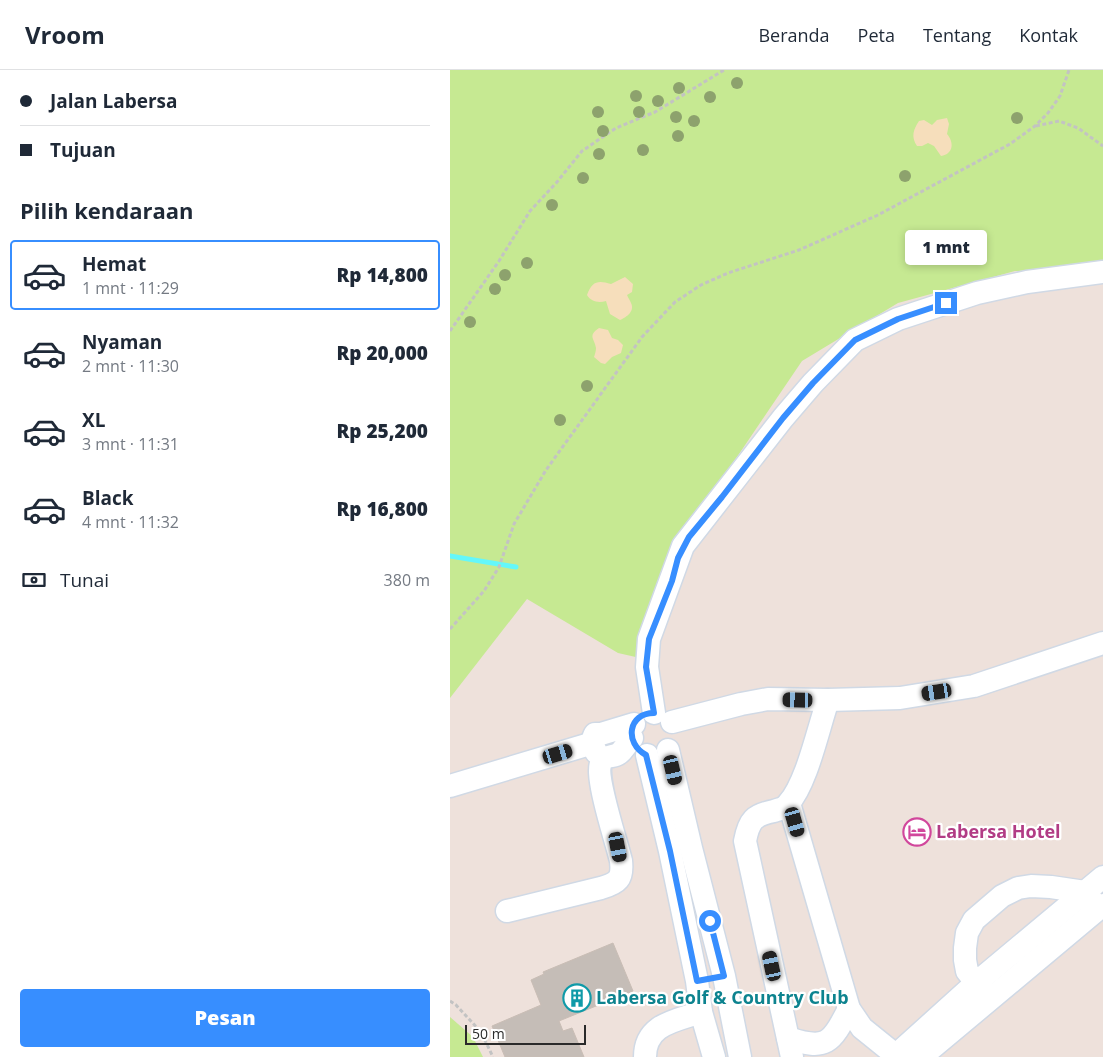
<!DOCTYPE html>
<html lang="id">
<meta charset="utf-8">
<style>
:root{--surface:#fff;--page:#f6f6f7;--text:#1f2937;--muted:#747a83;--line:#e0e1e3;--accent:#378eff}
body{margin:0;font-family:"Open Sans",sans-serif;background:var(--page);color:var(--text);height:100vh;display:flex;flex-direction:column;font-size:19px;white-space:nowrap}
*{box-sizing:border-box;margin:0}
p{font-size:16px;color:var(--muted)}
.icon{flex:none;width:28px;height:28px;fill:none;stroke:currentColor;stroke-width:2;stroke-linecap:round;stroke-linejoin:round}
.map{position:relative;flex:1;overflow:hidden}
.side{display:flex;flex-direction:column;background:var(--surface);width:450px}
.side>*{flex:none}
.top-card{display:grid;align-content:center;height:110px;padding:0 20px;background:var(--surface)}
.scale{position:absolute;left:15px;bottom:12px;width:121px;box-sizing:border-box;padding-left:5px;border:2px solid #2a2a2a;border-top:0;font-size:14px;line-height:18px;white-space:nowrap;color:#2a2a2a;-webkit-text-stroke:4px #fff;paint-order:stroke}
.end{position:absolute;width:22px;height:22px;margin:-11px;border:6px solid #378eff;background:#fff;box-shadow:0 0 0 2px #fff}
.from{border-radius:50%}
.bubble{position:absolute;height:35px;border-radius:5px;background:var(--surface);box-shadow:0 2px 8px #0003;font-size:16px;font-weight:800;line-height:35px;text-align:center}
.car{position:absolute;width:15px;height:30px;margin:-15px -8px;border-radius:6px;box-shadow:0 0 4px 1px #0007;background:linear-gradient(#222 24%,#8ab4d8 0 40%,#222 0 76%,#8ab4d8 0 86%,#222 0)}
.top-card b{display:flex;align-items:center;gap:18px;height:48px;font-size:19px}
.top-card b+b{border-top:1px solid var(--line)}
.top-card i{width:12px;height:12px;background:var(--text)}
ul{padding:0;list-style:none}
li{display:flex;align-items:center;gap:15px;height:70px;margin:0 10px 8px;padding:0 10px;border:2px solid transparent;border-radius:5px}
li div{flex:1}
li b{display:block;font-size:19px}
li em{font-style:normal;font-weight:800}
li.selected{border-color:var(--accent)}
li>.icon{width:45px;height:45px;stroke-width:1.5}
h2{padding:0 20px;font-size:22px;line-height:60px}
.pay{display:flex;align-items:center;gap:12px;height:55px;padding:0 20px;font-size:19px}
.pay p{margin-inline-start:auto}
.cta{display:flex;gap:10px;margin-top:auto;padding:10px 20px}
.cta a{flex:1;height:58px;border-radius:5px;background:var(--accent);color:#fff;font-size:20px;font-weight:800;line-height:58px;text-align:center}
header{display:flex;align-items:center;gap:30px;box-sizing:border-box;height:70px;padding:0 25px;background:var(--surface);border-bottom:1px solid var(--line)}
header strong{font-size:24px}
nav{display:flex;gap:28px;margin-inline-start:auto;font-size:18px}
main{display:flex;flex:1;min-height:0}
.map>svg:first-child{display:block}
.green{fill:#c6e992}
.sand{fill:#f6debb}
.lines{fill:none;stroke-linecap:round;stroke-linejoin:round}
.stream{stroke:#64f7fa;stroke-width:5}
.building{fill:#c5bdb7;stroke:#c9bdb5}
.minor-casing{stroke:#d0d9e5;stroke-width:25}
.path{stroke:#c3c3c3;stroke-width:3;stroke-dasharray:4 2.5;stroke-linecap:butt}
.minor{stroke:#fff;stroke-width:22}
.tree{fill:#8da26d}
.route{stroke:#378eff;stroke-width:6}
.labels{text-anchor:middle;stroke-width:4.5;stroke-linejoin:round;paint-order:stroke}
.hotel-label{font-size:18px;font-weight:bold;fill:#b23c85;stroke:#fff;text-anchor:start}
.culture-label{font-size:18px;font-weight:bold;fill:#0d838f;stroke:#fff;text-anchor:start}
</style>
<header>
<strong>Vroom</strong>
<nav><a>Beranda</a><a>Peta</a><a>Tentang</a><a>Kontak</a></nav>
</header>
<main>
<section class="side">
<div class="top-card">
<b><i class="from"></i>Jalan Labersa</b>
<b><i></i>Tujuan</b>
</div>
<h2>Pilih kendaraan</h2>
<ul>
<li class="selected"><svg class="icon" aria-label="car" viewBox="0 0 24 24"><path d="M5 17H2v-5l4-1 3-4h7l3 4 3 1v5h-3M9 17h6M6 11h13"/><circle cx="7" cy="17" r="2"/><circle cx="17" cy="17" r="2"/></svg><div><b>Hemat</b><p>1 mnt · 11:29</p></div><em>Rp 14,800</em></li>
<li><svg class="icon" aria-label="car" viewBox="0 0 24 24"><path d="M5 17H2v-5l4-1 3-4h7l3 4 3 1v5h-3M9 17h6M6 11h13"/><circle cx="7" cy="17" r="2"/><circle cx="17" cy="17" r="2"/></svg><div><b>Nyaman</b><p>2 mnt · 11:30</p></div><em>Rp 20,000</em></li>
<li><svg class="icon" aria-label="car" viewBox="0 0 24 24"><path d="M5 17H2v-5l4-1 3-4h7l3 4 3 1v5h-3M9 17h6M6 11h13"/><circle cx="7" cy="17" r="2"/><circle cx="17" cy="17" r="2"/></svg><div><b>XL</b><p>3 mnt · 11:31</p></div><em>Rp 25,200</em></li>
<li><svg class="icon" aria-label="car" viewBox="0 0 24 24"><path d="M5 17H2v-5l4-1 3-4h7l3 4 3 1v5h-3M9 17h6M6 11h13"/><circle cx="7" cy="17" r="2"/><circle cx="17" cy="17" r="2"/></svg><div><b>Black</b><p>4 mnt · 11:32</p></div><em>Rp 16,800</em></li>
</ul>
<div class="pay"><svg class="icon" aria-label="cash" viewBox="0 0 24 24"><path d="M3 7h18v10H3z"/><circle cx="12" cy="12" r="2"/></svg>Tunai<p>380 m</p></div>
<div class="cta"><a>Pesan</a></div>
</section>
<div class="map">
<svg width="653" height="987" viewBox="0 0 653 987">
<rect width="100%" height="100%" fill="#eee1db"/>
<g class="green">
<path d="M0,0H653V198L565,201L448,233L352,291L287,387L224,471L190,588L168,583L77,529L0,628Z"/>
<path d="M0,947L23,967L33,987H0Z"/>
</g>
<g class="sand">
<path d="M497,48L499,54L497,64C504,72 504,84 491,86L484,76L478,73L472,76H467C461,67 463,60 469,51L474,50L482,55L487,50Z"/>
<path d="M175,207L183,214L182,222L177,225C178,228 180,230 181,233C185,241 177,247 170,250L160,244L156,231C149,233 141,232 137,225C142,211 148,210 161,214Z"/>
<path d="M149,258L158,260L162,268L168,270L173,275L171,283L162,287L155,294L151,293L144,287C145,284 146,281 146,278C145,269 137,266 149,258Z"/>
</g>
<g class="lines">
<path class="stream" d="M0,486L66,497"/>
</g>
<path class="building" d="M163,873L183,921L109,951L113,961L122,958L134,987H55L42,956L91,935L81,910L94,904L93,902Z"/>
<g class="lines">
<g class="minor-casing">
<g id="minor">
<path d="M204,643L197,597L199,569L233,476L333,348L363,313L405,270L448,249L527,223L577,212L653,202"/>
<path d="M222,652L291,634L318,629L378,630L450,628L524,616L653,573"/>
<path d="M218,680L241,778L274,906L290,987"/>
<path d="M146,682C143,676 142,669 145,664H151L184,654"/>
<path d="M197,685L220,781L247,911L251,942L264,987"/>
<path d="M0,716L143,673"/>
<path d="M339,733L399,939L412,958L448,987"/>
<path d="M57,841L151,818C168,813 173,809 171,791C167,773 143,703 152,691C155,686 161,687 166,685C172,683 177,673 182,668"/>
<path d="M534,923L517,901L515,890V878L517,863L524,850L552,826L568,818L581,816L601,817L635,822L641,829"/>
<path d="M338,968C377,981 381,973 399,939"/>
<path d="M195,987C195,954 225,951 251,942"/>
<path d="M342,987L295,771C299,750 304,745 324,741C329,739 334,739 338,734C357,713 368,659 378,630"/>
<path d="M444,987L526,913L653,807"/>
<path d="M471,987L653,835"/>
</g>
</g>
<g class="path">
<path d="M586,56L609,51L628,58L653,76"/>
<path d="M0,261L49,191L80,141L107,112L132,81L166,58L205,42L274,0"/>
<path d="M0,559L34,521L49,497L64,454L96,400L192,267L225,232L251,215L278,203L349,180L428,145L560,74L585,56L598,43L610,26L619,0"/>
<path d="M0,931L6,935L31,962L43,987"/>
</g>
<use href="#minor" class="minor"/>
</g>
<g class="tree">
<circle cx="287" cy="13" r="6"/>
<circle cx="229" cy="18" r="6"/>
<circle cx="186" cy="26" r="6"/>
<circle cx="260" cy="27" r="6"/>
<circle cx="208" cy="31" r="6"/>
<circle cx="148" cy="42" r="6"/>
<circle cx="189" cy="42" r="6"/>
<circle cx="226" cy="47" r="6"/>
<circle cx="567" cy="48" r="6"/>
<circle cx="244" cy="51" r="6"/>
<circle cx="153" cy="61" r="6"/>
<circle cx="228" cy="66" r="6"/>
<circle cx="193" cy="80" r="6"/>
<circle cx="149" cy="84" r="6"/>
<circle cx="455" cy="106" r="6"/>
<circle cx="133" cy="108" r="6"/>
<circle cx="102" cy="135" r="6"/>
<circle cx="77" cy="193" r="6"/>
<circle cx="55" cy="205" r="6"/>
<circle cx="45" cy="219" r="6"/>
<circle cx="20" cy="252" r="6"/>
<circle cx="137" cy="316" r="6"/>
<circle cx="110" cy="350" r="6"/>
</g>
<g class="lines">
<path class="route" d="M260,851L274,906L247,911L220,781L196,685C174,673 178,643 204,643L196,597L199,569L222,511L228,488L239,467L272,427L333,348L363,313L405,270L448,249L496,233"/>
</g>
<defs>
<g id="hotel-ring" transform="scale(1.4375)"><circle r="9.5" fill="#fff" stroke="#d1479c" stroke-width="1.5"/><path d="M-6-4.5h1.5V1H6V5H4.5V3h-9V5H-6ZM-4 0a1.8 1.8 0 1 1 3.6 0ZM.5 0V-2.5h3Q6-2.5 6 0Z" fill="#d1479c"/></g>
<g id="building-ring" transform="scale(1.4375)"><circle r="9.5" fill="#fff" stroke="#0f9aa8" stroke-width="1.5"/><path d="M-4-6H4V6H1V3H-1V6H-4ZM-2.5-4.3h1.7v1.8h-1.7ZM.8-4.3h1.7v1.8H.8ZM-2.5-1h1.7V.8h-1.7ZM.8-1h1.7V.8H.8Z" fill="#0f9aa8"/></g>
</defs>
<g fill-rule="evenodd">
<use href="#hotel-ring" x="467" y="762"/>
<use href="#building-ring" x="127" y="928"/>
</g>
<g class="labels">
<g class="hotel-label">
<text x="486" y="768">Labersa Hotel</text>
</g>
<g class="culture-label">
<text x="146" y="934">Labersa Golf &amp; Country Club</text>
</g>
</g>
</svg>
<div class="scale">50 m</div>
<i class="end from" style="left:260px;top:851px"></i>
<i class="end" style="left:496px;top:233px"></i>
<div class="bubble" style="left:455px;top:160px;width:82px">1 mnt</div>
<i class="car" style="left:487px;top:622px;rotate:261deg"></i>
<i class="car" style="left:348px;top:630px;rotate:271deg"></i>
<i class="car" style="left:108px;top:684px;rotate:73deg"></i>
<i class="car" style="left:223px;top:700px;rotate:167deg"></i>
<i class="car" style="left:345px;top:752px;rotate:164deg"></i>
<i class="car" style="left:168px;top:777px;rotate:169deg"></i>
<i class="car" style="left:322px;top:896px;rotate:348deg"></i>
</div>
</main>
